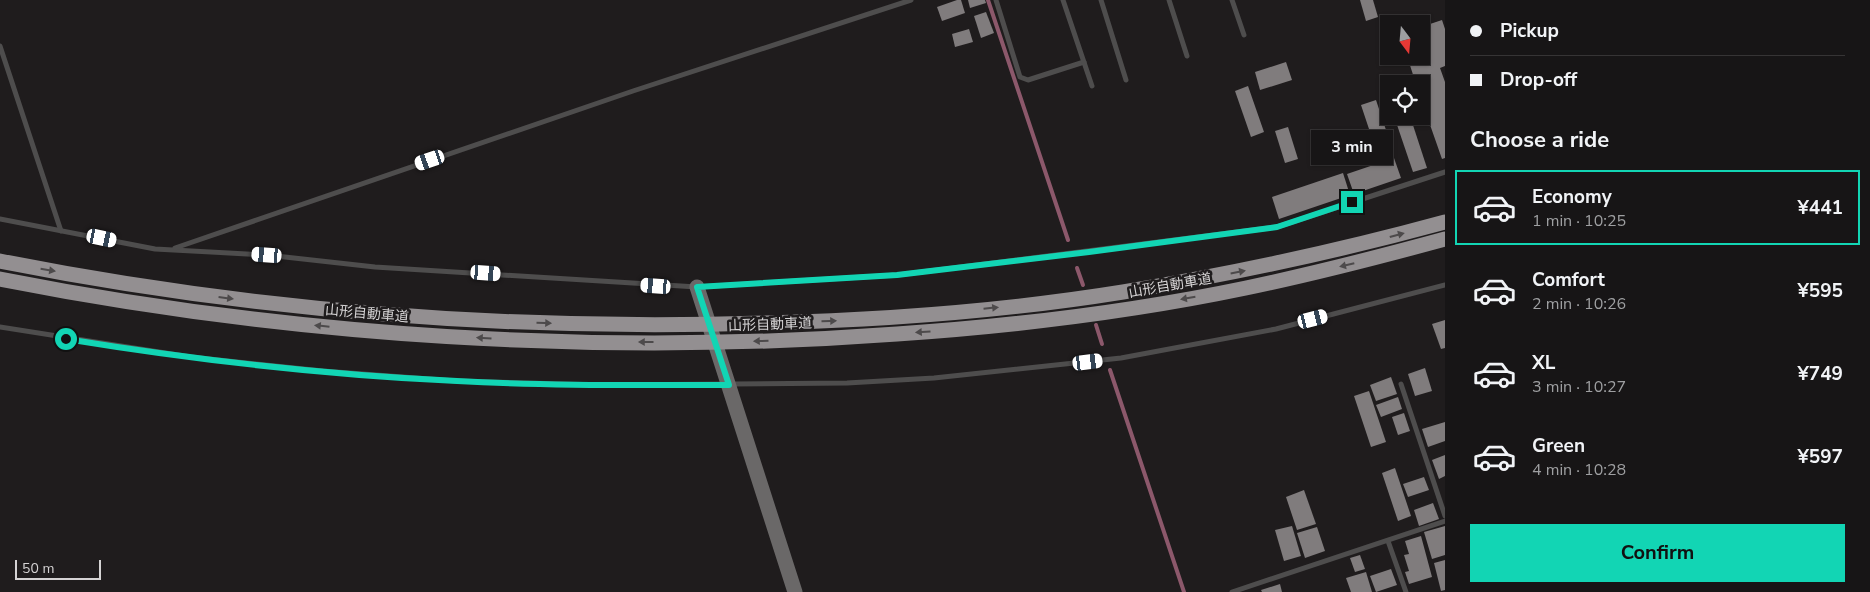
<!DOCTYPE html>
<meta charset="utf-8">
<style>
:root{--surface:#171516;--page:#201e1f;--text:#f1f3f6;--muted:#9e9fa1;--line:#363435;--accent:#12d5b4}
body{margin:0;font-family:"Nunito Sans","Noto Sans JP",sans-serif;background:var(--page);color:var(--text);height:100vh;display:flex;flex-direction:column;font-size:19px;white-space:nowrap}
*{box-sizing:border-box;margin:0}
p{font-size:16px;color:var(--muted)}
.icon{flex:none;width:28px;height:28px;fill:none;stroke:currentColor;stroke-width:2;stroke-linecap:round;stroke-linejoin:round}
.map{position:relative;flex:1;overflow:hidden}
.drawer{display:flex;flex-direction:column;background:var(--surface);width:425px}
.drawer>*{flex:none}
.top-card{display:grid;align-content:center;height:110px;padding:0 25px;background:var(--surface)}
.needle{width:32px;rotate:164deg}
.buttons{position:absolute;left:1380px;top:15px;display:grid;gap:10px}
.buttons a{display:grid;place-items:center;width:50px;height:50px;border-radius:0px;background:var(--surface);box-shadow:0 1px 4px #0004,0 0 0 1px var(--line);font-size:25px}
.scale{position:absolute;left:15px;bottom:12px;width:86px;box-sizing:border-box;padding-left:5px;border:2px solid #d5d3d4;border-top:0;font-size:14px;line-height:18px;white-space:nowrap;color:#d5d3d4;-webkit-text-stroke:4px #1f1c1d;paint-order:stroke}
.end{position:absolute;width:22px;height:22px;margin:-11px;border:6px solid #12d5b4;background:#111;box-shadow:0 0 0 2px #111}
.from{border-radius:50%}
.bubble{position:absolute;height:35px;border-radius:0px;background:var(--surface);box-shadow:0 1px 4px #0004,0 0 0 1px var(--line);font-size:16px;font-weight:700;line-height:35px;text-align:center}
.car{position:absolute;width:15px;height:30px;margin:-15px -8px;border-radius:6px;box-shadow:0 0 4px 1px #0007;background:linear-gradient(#fff 24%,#345 0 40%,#fff 0 76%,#345 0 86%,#fff 0)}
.top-card b{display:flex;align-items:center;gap:18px;height:48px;font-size:19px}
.top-card b+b{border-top:1px solid var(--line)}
.top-card i{width:12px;height:12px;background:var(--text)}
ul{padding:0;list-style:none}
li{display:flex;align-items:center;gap:15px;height:75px;margin:0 10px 8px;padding:0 15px;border:2px solid transparent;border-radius:0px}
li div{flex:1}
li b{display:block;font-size:19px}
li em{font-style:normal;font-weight:700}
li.active{border-color:var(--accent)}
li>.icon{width:45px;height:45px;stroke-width:1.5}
h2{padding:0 25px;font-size:22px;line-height:60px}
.button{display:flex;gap:10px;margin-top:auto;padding:10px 25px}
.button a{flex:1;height:58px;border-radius:0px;background:var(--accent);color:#111;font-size:20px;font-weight:700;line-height:58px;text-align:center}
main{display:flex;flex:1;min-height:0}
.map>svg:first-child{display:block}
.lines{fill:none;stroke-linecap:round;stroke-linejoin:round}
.stream{stroke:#8c586b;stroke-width:4}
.building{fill:#807c7d}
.lane{stroke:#4e4d4d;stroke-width:5}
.secondary{stroke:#6a6868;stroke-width:15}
.highway{stroke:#938f91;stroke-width:15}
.oneway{fill:#4d4a4b}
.route{stroke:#12d5b4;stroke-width:6}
.labels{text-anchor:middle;stroke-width:5;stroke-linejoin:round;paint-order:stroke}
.street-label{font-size:14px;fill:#d5d3d4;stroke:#1f1c1d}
</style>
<main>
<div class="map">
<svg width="1445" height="592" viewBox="0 0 1445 592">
<rect width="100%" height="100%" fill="#1f1c1d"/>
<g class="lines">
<g class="stream">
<path d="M988,0L1068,240"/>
<path d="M1077,268L1083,285"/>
<path d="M1096,325L1102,344"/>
<path d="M1110,370L1184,592"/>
</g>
</g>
<g class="building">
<path d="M957,0H961L965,13L942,21L937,7Z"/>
<path d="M968,0H985L986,3L970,8Z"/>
<path d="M1360,0H1373L1378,17L1366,21Z"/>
<path d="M986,12L994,33L981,38L974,16Z"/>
<path d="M1442,20L1445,29V66L1440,68L1445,82V158L1442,159L1421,99V84H1416L1407,56H1421V27Z"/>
<path d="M969,29L973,42L955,47L952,34Z"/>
<path d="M1286,62L1292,80L1260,90L1255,72Z"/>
<path d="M1248,86L1264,132L1251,137L1235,91Z"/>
<path d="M1376,100L1389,139L1374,144L1361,105Z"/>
<path d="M1394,116H1410L1427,168L1413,172Z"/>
<path d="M1288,127L1298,159L1285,163L1275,131Z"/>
<path d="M1394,158L1401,178L1354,194L1347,174Z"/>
<path d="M1343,173L1350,195L1279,219L1272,197Z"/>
<path d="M1445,320V348L1441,349L1432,324Z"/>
<path d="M1425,368L1432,391L1415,396L1408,374Z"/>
<path d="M1391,377L1397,394L1376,401L1370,385Z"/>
<path d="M1369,391L1386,442L1371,447L1354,396Z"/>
<path d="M1398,397L1402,409L1381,417L1376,405Z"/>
<path d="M1404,413L1410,431L1398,435L1392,417Z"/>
<path d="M1445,422V441L1428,447L1422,429Z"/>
<path d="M1445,455V476L1439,479L1432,460Z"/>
<path d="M1395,468L1411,516L1398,521L1382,473Z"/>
<path d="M1424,477L1429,490L1408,497L1403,484Z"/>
<path d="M1304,490L1316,524L1297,530L1286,497Z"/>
<path d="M1433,503L1439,519L1419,526L1414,510Z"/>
<path d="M1292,526L1301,556L1284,561L1275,530Z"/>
<path d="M1445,526V555L1432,559L1424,532Z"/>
<path d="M1317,527L1325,551L1305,558L1297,533Z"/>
<path d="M1421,536L1432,577L1409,584L1405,572L1409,571L1404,555L1409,554L1405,541Z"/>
<path d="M1360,555L1365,569L1355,572L1350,558Z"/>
<path d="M1445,560V590L1441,591L1434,563Z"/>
<path d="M1391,569L1397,585L1376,592L1370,576Z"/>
<path d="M1366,572L1372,592H1351L1346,578Z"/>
<path d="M1280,584L1282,592H1262L1261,590Z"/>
</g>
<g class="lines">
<g class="lane">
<path d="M996,0L1020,77L1028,80L1084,62"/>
<path d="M1063,0L1092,86"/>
<path d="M1101,0L1126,80"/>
<path d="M1169,0L1187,56"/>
<path d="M1232,0L1244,35"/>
<path d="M0,46L61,231"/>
<path d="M0,219L155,249L267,255L375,267L697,287L897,275L1277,227L1445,172"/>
<path d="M175,248L633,91L911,0"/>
<path d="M0,327L191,357L323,371L456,381L602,385L847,383L934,378L1121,358L1276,329L1445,285"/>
<path d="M1401,384L1445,516"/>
<path d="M1388,541L1406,592"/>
<path d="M1232,592L1445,521"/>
</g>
<path class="secondary" d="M697,287L795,592"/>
<g class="highway">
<path d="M0,261C252,311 509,331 765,323C884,320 1005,311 1123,292C1232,274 1339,251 1445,222"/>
<path d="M0,279C294,337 598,356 897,334C1014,326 1131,312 1246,288C1313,274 1379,257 1445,239"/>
</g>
</g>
<defs><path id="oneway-solid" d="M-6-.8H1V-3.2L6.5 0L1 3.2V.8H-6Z" transform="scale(1.25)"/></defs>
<g class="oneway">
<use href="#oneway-solid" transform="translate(1397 235) rotate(-15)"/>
<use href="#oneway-solid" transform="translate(1347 265) rotate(167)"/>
<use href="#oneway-solid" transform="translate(48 270) rotate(9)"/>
<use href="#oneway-solid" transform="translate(1238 272) rotate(-11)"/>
<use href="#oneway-solid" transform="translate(226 298) rotate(7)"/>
<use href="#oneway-solid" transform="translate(1188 298) rotate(170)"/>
<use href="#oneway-solid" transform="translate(991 308) rotate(-6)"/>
<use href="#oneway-solid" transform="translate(829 321) rotate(-2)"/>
<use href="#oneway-solid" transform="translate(544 323) rotate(2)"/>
<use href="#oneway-solid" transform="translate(322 326) rotate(-174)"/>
<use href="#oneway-solid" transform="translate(923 332) rotate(176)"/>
<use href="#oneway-solid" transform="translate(484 338) rotate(-177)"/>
<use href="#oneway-solid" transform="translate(761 341) rotate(178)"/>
<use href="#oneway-solid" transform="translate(646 342) rotate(-180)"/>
</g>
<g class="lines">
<path class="route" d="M66,339C195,360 326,375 457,381C547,386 638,385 729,385L697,287L897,275L1089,252L1277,227L1352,202"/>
</g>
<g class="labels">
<g class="street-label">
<text transform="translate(1170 285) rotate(-10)" y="5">山形自動車道</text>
<text transform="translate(367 313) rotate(5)" y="5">山形自動車道</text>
<text transform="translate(770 324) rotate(-2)" y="5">山形自動車道</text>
</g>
</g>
</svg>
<div class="buttons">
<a><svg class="needle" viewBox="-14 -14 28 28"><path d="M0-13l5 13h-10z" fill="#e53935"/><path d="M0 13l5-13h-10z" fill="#9e9fa1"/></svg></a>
<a><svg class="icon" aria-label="locate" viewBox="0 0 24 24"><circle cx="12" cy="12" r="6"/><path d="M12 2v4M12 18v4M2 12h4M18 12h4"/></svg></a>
</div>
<div class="scale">50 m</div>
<i class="end from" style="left:66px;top:339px"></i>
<i class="end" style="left:1352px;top:202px"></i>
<div class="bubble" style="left:1311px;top:130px;width:82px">3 min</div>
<i class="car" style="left:430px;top:160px;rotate:251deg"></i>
<i class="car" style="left:102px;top:238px;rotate:102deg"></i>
<i class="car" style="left:267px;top:255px;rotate:274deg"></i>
<i class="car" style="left:486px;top:273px;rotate:94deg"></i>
<i class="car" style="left:656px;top:286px;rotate:274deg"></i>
<i class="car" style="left:1313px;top:319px;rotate:76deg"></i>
<i class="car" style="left:1088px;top:362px;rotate:83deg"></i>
</div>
<section class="drawer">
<div class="top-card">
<b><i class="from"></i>Pickup</b>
<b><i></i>Drop-off</b>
</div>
<h2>Choose a ride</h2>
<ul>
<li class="active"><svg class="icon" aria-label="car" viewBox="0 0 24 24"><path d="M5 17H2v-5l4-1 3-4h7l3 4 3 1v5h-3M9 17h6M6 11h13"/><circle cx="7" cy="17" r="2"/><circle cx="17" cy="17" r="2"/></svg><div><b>Economy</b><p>1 min · 10:25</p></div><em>¥441</em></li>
<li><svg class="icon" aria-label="car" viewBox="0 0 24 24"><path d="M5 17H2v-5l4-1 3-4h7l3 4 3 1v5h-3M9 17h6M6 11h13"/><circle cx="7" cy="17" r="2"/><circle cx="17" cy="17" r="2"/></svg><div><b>Comfort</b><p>2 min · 10:26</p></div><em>¥595</em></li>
<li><svg class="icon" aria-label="car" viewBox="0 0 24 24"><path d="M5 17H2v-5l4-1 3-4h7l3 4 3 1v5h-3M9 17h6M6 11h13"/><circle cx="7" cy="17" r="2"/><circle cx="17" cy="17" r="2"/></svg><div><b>XL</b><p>3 min · 10:27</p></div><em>¥749</em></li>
<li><svg class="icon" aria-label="car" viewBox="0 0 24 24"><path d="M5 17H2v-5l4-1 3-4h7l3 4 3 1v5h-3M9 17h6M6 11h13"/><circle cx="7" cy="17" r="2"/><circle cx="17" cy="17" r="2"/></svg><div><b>Green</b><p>4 min · 10:28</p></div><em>¥597</em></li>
</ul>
<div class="button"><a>Confirm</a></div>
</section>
</main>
